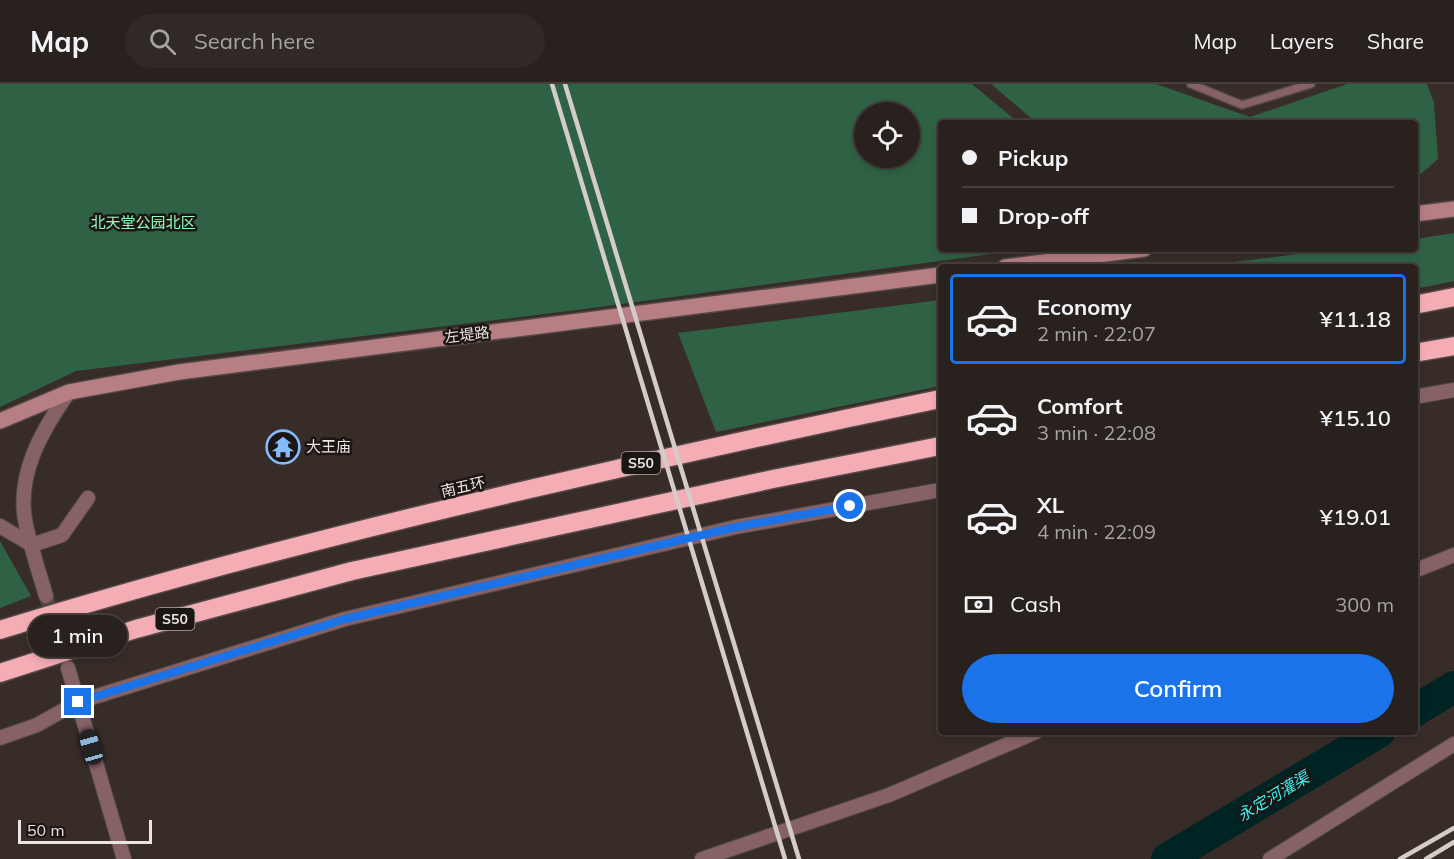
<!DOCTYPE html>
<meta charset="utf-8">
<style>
:root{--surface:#29211e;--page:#312927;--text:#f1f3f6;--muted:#a5a3a4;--line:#453e3c;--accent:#1a73e8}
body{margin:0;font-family:Mulish,"Noto Sans SC",sans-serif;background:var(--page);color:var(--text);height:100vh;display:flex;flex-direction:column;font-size:22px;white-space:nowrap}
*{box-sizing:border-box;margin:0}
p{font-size:20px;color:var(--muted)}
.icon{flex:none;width:33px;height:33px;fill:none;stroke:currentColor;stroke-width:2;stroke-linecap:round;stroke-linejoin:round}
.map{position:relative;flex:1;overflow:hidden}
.panel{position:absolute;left:938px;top:180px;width:480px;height:471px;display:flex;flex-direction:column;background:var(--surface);border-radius:6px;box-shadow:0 3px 9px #0003,0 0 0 2px var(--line)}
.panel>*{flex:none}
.banner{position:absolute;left:938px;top:36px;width:480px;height:132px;border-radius:6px;box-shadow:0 3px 9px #0003,0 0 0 2px var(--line);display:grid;align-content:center;height:132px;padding:0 24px;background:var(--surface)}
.buttons{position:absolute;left:854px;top:18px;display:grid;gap:12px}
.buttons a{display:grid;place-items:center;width:66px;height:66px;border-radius:50%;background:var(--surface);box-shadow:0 3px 9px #0003,0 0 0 2px var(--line);font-size:30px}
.scale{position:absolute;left:18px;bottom:15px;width:134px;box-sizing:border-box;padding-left:6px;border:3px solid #ece4e1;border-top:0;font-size:16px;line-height:21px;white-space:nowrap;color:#ece4e1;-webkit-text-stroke:4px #1b1614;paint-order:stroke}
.end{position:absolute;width:27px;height:27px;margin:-14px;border:8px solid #1a73e8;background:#fff;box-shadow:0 0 0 3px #fff}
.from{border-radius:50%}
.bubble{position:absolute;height:42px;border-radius:21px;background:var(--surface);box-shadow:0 3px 9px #0003,0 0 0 2px var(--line);font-size:20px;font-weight:600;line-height:42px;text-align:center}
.car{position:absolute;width:18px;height:36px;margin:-18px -9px;border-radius:8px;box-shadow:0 0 4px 2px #0007;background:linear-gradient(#222 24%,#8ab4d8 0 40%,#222 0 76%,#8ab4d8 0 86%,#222 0)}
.banner b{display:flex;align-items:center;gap:21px;height:57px;font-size:22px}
.banner b+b{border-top:2px solid var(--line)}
.banner i{width:15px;height:15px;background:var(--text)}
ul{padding:10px 0 0;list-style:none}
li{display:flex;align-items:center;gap:18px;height:90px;margin:0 12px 9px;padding:0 12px;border:3px solid transparent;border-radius:6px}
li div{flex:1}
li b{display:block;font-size:22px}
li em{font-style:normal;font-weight:600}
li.selected{border-color:var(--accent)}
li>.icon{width:54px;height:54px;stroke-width:1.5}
.pay{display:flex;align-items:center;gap:15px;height:66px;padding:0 24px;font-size:22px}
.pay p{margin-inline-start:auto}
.cta{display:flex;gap:12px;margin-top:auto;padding:12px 24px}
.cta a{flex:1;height:69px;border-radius:36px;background:var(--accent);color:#fff;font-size:24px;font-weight:600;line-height:69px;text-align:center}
header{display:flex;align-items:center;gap:36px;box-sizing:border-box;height:84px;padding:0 30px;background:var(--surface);border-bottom:2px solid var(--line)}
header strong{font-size:28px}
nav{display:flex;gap:33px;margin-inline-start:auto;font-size:21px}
.search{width:420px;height:54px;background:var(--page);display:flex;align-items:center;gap:15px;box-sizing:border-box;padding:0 21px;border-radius:33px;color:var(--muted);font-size:22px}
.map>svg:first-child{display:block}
.green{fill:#2f6245;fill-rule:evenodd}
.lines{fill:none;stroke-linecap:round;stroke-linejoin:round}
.river{stroke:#002323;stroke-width:32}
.minor-tunnel{stroke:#524844;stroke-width:14;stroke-dasharray:14 7;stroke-linecap:butt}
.service-casing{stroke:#544946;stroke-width:10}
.minor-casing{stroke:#544946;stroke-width:16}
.secondary-casing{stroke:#544946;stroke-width:18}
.motorway-casing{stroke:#544946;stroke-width:21}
.service{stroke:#866266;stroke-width:7}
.minor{stroke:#866266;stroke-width:14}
.secondary{stroke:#b77e84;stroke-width:15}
.motorway{stroke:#f5adb5;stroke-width:18}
.rail{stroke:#d4ccc9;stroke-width:4.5}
.route{stroke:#1a73e8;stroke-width:8}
.labels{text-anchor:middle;stroke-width:5;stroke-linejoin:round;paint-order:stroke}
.shield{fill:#1b1614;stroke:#ada6a4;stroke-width:1.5}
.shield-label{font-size:14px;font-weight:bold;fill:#ece4e1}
.park-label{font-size:15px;fill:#91fdbc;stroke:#1b1614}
.street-label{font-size:15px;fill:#ece4e1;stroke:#1b1614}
.poi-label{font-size:15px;fill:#ece4e1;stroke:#1b1614;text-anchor:start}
.water-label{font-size:16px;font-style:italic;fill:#3cebec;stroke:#1b1614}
</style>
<header>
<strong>Map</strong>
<div class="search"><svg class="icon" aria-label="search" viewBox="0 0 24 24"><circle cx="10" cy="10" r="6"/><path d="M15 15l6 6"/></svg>Search here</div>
<nav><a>Map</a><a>Layers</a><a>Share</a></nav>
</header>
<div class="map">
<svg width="1454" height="775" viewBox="0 0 1454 775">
<rect width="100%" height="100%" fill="#372c28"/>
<g class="green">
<path d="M0,0H972L1019,39H940V165H1028L577,226L76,287L0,323ZM864,28H909V74H864Z"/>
<path d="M991,0H1156L1250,33L1347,0H1427L1434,19L1438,75L1415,95L1414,39H1037Z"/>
<path d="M1454,149V197L1415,205L1414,183H1195L1336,165H1414L1415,155Z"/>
<path d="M940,216V302L716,348L678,249Z"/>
<path d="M0,457L31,512L0,524Z"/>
</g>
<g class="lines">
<g class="river">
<path d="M1414,627L1454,603"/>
<path d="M1167,775L1379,648"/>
</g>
<path class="minor-tunnel" d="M46,512L66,576"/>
<g class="service-casing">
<path id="service" d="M1191,0L1242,21L1311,0"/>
</g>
<g class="minor-casing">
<g id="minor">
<path d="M1414,313L1454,306"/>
<path d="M0,442L32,461"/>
<path d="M32,461L62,451L88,414"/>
<path d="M1414,487L1454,471"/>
<path d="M46,512C39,488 31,464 26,441C15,392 42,346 69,308"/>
<path d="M68,584L124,775"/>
<path d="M0,654L37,641L78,618L345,535L736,443L940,406"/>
<path d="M702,775L889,711L1036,648"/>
<path d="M1270,775L1454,660"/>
</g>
</g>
<g class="secondary-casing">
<g id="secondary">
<path d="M1414,130L1454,125"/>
<path d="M1005,183L1144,165"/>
<path d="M0,337L69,308L179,288L940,191"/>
</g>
</g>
<g class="motorway-casing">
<g id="motorway">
<path d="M1414,221L1454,213"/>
<path d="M1414,269L1454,262"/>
<path d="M0,546C171,493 343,449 517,408C658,375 799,344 940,315"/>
<path d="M0,589L136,545L352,487L773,395L940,362"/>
</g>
</g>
<use href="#service" class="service"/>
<use href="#minor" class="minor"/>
<use href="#secondary" class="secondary"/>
<use href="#motorway" class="motorway"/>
<g class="rail">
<path d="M552,0L785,775"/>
<path d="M565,0L799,775"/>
<path d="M1400,775L1454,744"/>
<path d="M1426,775L1454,758"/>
</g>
</g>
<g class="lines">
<path class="route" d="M78,618L345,535L736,443L850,422"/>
</g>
<defs>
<g id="temple-ring" transform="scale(1.725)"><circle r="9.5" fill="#1b1614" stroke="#85bbfb" stroke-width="1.5"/><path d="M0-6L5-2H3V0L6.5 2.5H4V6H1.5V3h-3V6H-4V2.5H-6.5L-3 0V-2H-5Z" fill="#85bbfb"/></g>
</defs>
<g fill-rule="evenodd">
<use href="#temple-ring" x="283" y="363"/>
</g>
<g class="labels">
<g class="shield">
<rect x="621.5" y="368" width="39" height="22" rx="4.5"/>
<rect x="155.5" y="524" width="39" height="22" rx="4.5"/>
</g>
<g class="shield-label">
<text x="641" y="384">S50</text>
<text x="175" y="540">S50</text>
</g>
<g class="park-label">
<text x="143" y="144">北天堂公园北区</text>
</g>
<g class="street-label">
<text transform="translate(467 251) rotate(-7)" y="5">左堤路</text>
<text transform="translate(463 403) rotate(-13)" y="5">南五环</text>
</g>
<g class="poi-label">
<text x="306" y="368">大王庙</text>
</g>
<g class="water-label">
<text transform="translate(1273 712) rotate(-31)" y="6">永定河灌渠</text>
</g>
</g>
</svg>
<div class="buttons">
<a><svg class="icon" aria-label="locate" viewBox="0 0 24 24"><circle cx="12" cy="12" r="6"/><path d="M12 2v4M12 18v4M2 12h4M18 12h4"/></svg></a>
</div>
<div class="scale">50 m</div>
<i class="end from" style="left:850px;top:422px"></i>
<i class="end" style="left:78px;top:618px"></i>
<div class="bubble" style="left:28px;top:531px;width:99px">1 min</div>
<i class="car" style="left:91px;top:663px;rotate:344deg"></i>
<div class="banner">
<b><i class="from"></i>Pickup</b>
<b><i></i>Drop-off</b>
</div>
<section class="panel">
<ul>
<li class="selected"><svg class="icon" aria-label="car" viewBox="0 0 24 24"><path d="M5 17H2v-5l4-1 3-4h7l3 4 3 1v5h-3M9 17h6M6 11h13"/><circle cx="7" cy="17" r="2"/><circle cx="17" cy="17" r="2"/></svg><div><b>Economy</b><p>2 min · 22:07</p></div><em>¥11.18</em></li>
<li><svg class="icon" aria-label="car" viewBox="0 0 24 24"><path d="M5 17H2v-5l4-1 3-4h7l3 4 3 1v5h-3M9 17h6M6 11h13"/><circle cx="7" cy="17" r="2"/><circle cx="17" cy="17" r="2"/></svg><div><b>Comfort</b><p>3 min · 22:08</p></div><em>¥15.10</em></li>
<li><svg class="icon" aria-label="car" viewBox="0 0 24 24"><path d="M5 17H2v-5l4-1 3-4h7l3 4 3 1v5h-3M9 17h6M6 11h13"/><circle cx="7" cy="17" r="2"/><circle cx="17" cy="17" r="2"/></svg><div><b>XL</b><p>4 min · 22:09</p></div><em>¥19.01</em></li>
</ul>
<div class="pay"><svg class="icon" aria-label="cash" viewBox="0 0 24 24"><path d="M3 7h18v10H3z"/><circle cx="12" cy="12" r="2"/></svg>Cash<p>300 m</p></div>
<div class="cta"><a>Confirm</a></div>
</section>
</div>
